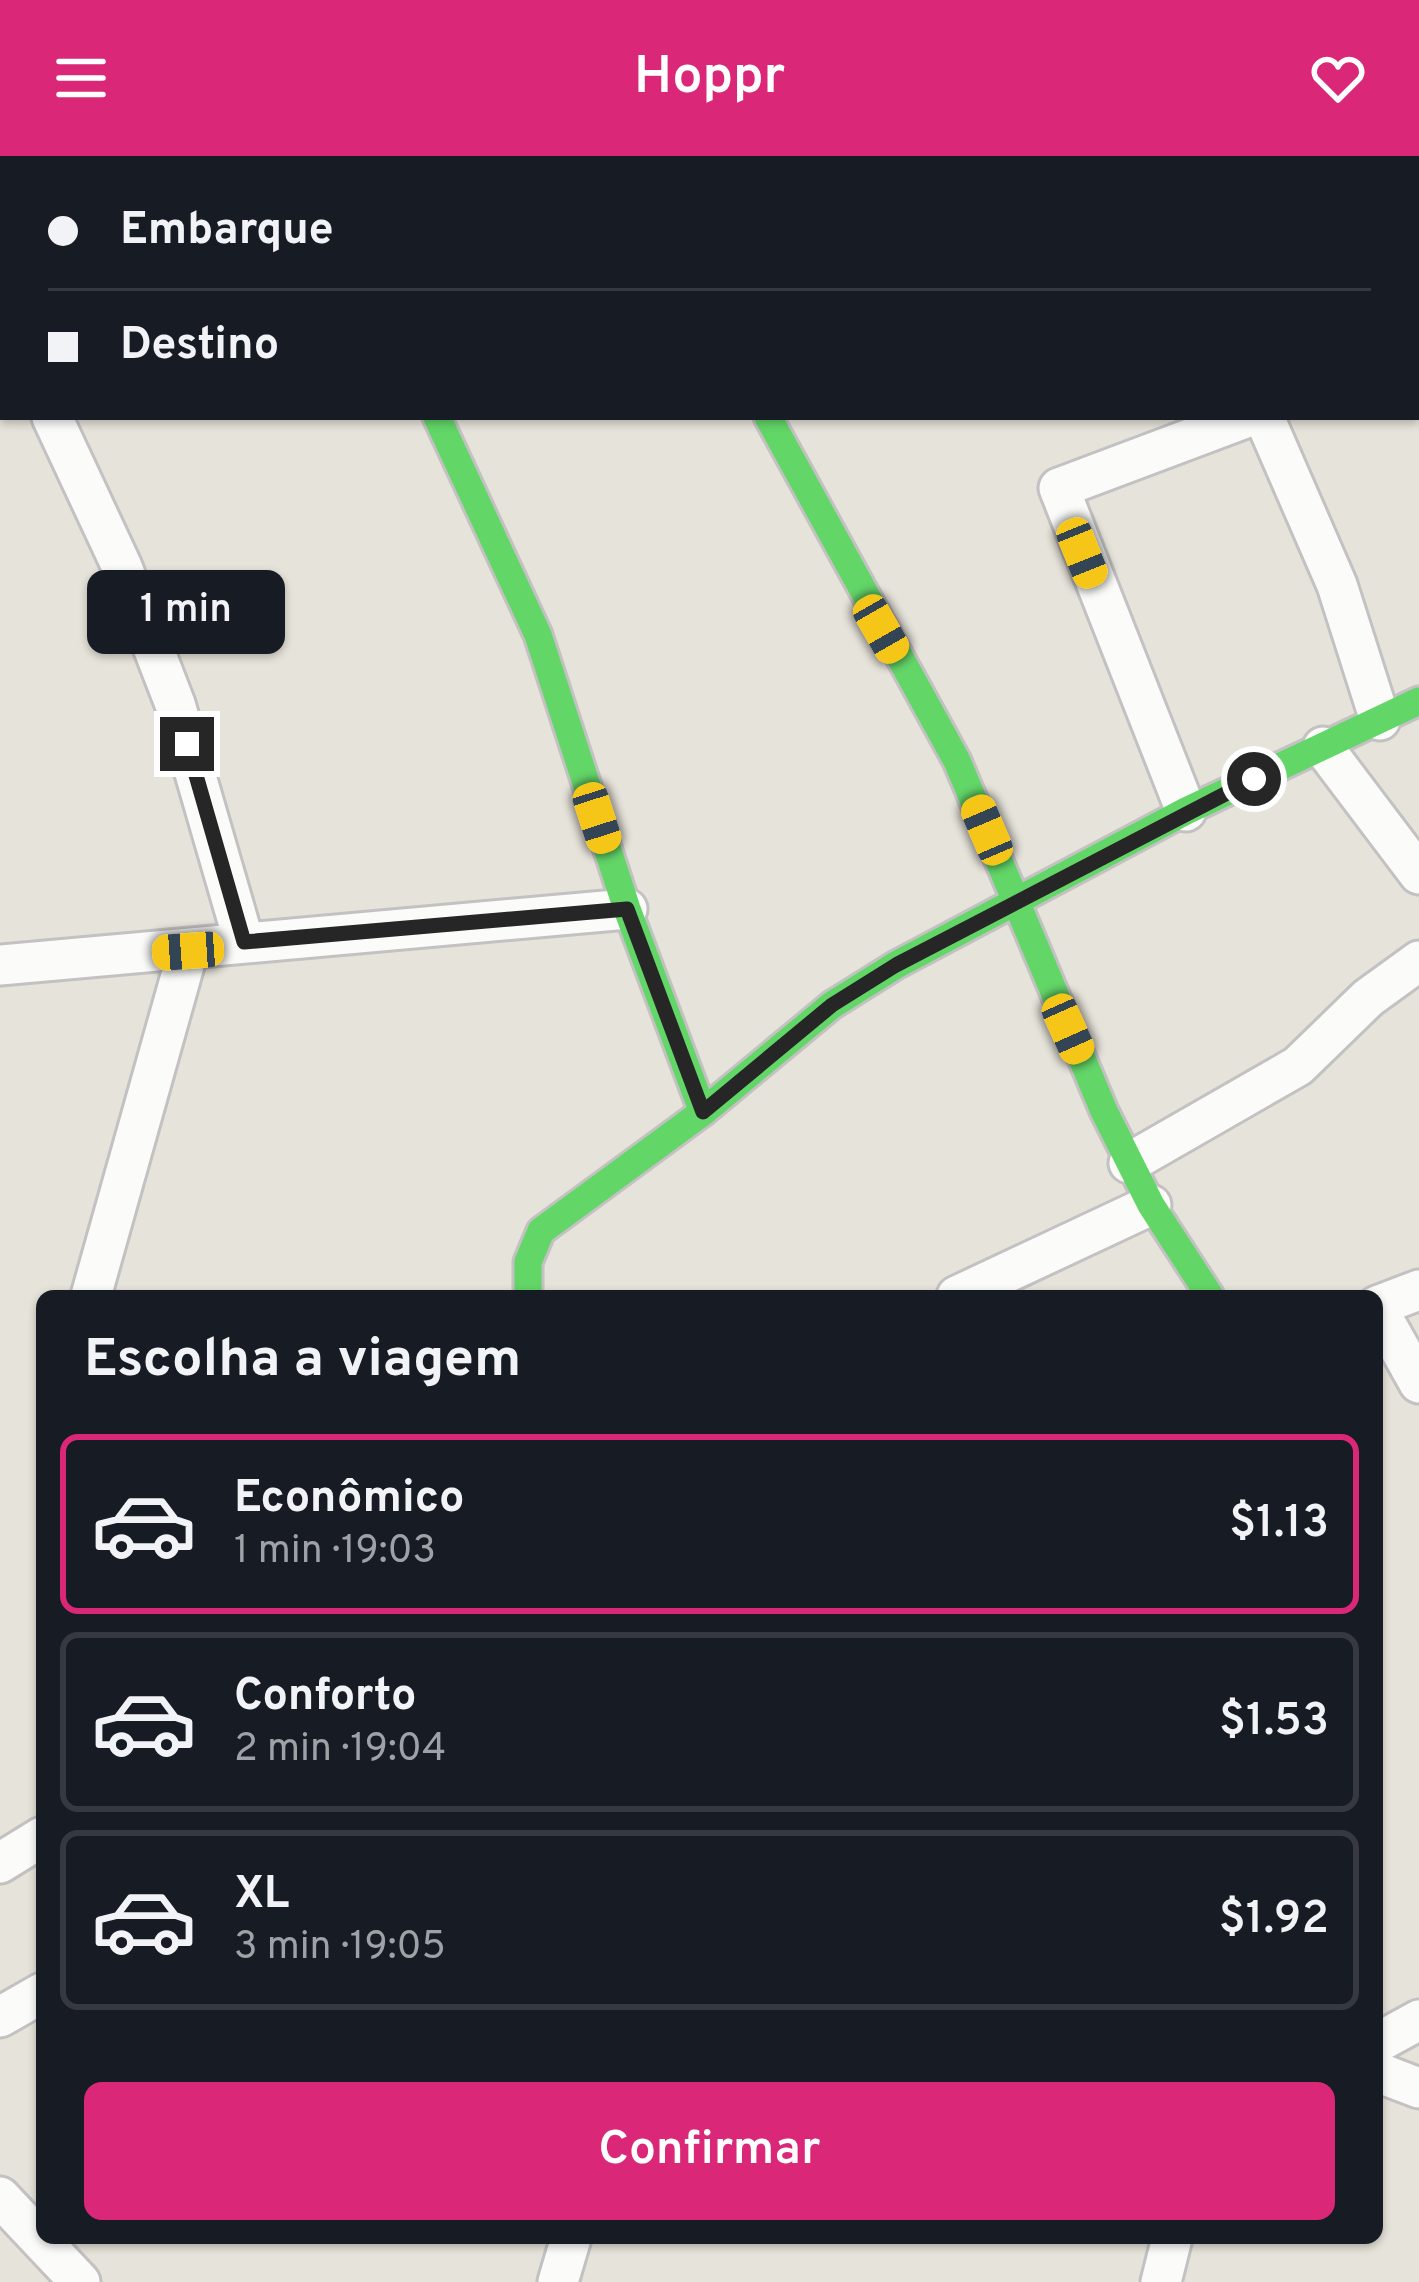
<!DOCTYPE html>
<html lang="pt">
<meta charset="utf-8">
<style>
:root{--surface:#171b24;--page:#20242c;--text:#f1f3f6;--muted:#9ea1a6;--line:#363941;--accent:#db2777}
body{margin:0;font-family:Overpass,sans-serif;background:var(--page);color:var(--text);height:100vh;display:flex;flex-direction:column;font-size:45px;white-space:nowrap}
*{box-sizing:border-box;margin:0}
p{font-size:39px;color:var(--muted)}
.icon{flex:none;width:66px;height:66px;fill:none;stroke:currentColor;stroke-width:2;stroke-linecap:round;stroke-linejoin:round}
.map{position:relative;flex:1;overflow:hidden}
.panel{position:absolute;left:36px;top:1134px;width:1347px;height:954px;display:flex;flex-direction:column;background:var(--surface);border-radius:18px;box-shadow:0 3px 9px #0004}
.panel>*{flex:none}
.banner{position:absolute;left:0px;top:0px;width:1419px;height:264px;box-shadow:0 3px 9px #0004;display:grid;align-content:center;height:264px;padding:0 48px;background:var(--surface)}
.end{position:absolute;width:54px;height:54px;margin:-27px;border:15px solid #262626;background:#fff;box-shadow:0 0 0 6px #fff}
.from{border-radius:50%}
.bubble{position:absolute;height:84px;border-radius:18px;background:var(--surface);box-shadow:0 3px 9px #0004;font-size:39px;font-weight:600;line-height:84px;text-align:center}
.car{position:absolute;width:36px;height:72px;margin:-36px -18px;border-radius:15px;box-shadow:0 0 9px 3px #0007;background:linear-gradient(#f5c518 24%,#345 0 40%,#f5c518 0 76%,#345 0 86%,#f5c518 0)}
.banner b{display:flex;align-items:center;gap:42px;height:114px;font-size:45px}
.banner b+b{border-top:3px solid var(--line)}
.banner i{width:30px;height:30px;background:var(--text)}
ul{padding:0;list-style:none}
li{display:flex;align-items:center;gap:36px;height:180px;margin:0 24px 18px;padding:0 24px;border:6px solid var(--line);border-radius:18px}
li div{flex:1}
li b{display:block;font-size:45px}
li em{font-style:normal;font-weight:600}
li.active{border-color:var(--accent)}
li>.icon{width:108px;height:108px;stroke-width:1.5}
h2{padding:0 48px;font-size:54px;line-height:144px}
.button{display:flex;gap:24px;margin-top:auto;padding:24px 48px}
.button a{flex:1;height:138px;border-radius:18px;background:var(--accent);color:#fff;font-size:48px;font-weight:600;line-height:138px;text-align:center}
header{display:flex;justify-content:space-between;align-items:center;height:156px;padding:0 48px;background:var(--accent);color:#fff;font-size:54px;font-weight:600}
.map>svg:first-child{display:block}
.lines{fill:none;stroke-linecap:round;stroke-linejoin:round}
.street-casing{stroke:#c3c1c1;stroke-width:45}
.fast-casing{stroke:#c3c1c1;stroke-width:33}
.street{stroke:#fbfbf9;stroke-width:39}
.fast{stroke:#63d668;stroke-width:27}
.route{stroke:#262626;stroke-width:15}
</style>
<header><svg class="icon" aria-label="menu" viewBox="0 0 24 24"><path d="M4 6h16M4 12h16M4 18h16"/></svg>Hoppr<svg class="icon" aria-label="heart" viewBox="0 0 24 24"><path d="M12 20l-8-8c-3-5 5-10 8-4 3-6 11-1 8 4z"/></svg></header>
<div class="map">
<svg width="1419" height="2126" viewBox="0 0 1419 2126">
<rect width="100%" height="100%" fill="#e6e3da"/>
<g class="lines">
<g class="street-casing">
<g id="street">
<path d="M149,0L150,3"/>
<path d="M309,0L311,3"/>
<path d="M623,0L625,3"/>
<path d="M1084,0L1086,3"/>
<path d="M1184,3L1185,0"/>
<path d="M0,157L3,163"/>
<path d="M1416,169L1419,168"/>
<path d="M52,261L122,411L175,548L244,786"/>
<path d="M1264,261L1337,429L1380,564"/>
<path d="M1323,591L1419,718"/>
<path d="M1186,655L1059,332L1248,261"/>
<path d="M0,809L627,753"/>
<path d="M1129,1007L1298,910L1368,842L1419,805"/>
<path d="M91,1140L188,795"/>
<path d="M957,1140L1151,1049"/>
<path d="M1377,1150L1419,1134"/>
<path d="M1377,1152L1419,1227"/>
<path d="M0,1707L42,1681"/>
<path d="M0,1861L42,1837"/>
<path d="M1377,1887L1419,1864"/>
<path d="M1377,1916L1419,1932"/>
<path d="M0,2041L80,2126"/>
<path d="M558,2126L571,2082"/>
<path d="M1161,2126L1172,2082"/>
</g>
</g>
<g class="fast-casing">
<g id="fast">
<path d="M437,261L538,479L627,753L703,956"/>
<path d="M768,261L957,605L1104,955L1151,1049L1210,1140"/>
<path d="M528,1140V1106L541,1075L703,956L832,849L896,809L1186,655L1419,545"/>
</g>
</g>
<use href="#street" class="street"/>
<use href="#fast" class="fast"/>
</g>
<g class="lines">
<path class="route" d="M187,588L244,786L627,753L703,956L832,849L896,809L1254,623"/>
</g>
</svg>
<i class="end from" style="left:1254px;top:623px"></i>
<i class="end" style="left:187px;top:588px"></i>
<div class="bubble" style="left:87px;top:414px;width:198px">1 min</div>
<i class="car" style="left:1082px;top:397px;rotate:158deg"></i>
<i class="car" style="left:881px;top:473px;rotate:150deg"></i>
<i class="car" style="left:597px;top:662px;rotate:162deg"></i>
<i class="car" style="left:987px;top:674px;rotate:337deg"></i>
<i class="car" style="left:188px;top:795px;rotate:266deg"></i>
<i class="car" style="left:1068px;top:873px;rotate:156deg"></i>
<div class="banner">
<b><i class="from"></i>Embarque</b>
<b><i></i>Destino</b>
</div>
<section class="panel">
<h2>Escolha a viagem</h2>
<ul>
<li class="active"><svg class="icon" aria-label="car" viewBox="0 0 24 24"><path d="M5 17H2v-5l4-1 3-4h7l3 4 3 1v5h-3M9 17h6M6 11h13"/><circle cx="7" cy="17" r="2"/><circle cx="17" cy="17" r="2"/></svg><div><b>Econômico</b><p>1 min · 19:03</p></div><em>$1.13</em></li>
<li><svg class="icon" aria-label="car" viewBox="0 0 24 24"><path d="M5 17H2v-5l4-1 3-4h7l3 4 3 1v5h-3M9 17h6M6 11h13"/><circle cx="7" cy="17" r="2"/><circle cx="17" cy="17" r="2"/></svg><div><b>Conforto</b><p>2 min · 19:04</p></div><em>$1.53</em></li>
<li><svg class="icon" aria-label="car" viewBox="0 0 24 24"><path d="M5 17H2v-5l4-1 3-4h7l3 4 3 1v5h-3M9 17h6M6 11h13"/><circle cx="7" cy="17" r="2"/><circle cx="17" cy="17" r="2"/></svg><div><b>XL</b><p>3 min · 19:05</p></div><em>$1.92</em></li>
</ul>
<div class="button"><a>Confirmar</a></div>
</section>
</div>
